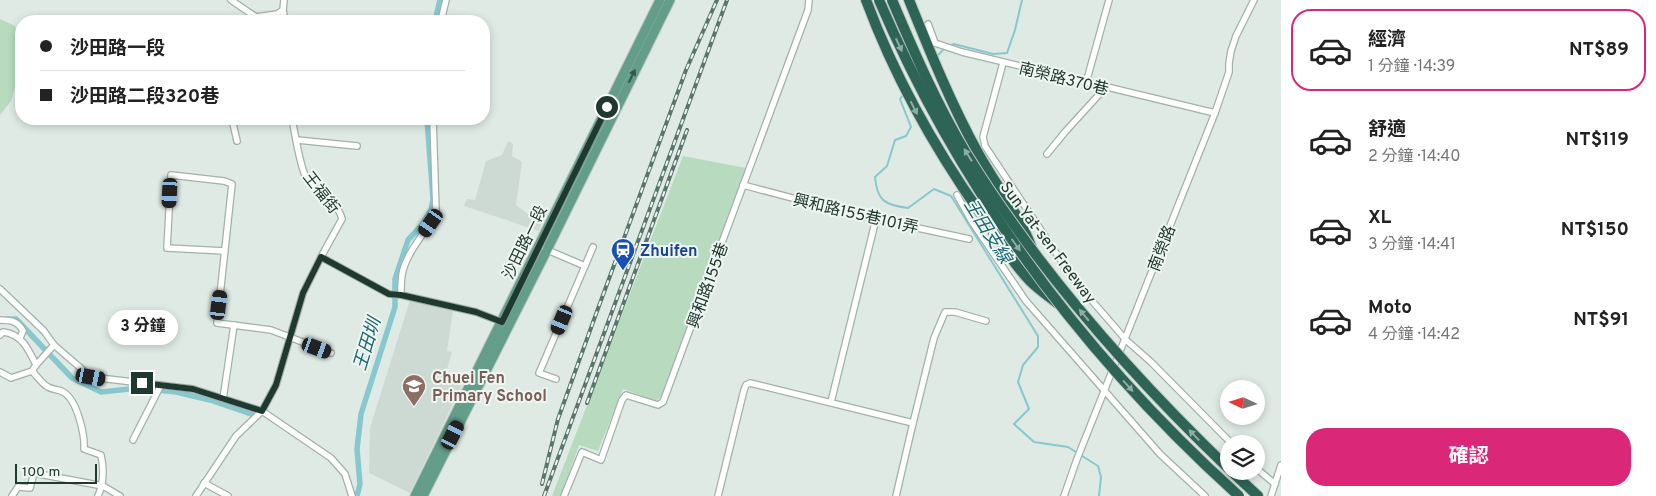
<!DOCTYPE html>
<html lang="zh-TW">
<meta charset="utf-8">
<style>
:root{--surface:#fff;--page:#f2f2f2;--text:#222;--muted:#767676;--line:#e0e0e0;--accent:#db2777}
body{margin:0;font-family:Overpass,"Noto Sans TC",sans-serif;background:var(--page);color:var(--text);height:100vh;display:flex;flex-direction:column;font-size:19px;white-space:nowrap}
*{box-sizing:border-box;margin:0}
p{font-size:16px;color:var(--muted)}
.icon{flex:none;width:28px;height:28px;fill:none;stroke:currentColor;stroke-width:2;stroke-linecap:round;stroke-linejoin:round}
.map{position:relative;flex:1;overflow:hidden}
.side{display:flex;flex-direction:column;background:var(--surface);width:375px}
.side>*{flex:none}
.banner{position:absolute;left:15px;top:15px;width:475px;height:110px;border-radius:20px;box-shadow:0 2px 8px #0003;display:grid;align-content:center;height:110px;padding:0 25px;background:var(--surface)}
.needle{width:32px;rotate:274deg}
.controls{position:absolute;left:1220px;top:380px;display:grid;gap:10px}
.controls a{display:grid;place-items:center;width:45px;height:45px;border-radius:50%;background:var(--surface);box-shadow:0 2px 8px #0003;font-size:25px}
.scale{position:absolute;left:15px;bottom:12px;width:82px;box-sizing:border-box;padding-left:5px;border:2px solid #203930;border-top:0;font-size:14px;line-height:18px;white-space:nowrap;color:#203930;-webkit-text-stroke:4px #eff6f2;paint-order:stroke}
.end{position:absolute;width:22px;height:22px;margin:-11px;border:6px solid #203930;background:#fff;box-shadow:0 0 0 2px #fff}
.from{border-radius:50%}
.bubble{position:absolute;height:35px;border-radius:18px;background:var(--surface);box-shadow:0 2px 8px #0003;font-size:16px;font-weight:700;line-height:35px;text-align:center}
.car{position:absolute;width:15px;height:30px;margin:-15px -8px;border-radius:6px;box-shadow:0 0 4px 1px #0007;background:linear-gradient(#222 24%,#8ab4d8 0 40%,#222 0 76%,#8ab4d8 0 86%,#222 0)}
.banner b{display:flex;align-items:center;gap:18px;height:48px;font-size:19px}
.banner b+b{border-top:1px solid var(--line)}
.banner i{width:12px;height:12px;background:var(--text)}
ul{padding:9px 0 0;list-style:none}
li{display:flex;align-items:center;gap:15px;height:82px;margin:0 10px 8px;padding:0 15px;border:2px solid transparent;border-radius:20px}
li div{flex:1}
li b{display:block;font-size:19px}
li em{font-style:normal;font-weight:700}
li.selected{border-color:var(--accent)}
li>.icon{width:45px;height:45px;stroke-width:1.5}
.primary-button{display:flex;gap:10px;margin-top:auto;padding:10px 25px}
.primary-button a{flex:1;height:58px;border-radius:20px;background:var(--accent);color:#fff;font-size:20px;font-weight:700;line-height:58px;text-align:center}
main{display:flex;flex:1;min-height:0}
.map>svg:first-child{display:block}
.built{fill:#cdd9d3}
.green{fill:#b8dbbf}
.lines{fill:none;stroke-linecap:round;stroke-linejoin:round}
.stream{stroke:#87c8ce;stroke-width:2}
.canal{stroke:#87c8ce;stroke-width:5.5}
.street-casing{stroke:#a2b1aa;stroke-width:8}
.primary-casing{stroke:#bcc4c1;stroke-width:11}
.highway-casing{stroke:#bcc4c1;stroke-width:12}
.street{stroke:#fff;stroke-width:5.5}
.primary{stroke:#649e8b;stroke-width:9}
.highway{stroke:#2d6455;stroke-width:10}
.rail-casing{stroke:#5a756c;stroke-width:4}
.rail{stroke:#eff6f2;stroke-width:2;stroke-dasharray:5.5;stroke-linecap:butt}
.highway-bridge-casing{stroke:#bcc4c1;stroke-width:12;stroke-linecap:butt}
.highway-bridge{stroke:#2d6455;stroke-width:10}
.oneway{fill:#8eada4}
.oneway2{fill:#34574b}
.route{stroke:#203930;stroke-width:6}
.labels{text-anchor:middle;stroke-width:4;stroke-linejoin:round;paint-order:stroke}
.street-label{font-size:16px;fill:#203930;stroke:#eff6f2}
.transit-label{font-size:16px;font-weight:bold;fill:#164399;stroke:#eff6f2;text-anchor:start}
.education-label{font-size:16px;font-weight:bold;fill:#785e54;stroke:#eff6f2;text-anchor:start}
.water-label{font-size:18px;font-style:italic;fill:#1d6a72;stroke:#eff6f2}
</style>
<main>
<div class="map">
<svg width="1281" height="496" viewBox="0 0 1281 496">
<rect width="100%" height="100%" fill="#dfeae4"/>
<g class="built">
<path d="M508,141L513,144L512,156L522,162L516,205L541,224L539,231L464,206L467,199L475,200L486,161L502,155Z"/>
<path d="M410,300L453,311L447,351L452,352L445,376L462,385L410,493L369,473L370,428Z"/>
</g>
<g class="green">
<path d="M0,19L15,26L18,38L21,39V80L17,79L11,101L0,115Z"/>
<path d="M683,156L746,168L662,396L656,401L623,389L598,451L579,445L561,496H552Z"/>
</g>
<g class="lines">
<g class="stream">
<path d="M949,46L954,44L993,54L1007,53L1015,30L1022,0"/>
<path d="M936,57L945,48"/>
<path d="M903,95L900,99L911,127L906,136L895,140L887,166L875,177C877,201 885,205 908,208L934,189L951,196L1038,336V347L1023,365L1018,382L1029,409L1014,424L1034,442L1068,447L1098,466L1101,477L1099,496"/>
</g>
<g class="canal">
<path d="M435,21L440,0"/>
<path d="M7,319H16L72,378L101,392L139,388L176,392L210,400L251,414"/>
<path d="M357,496L360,484L357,449L361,414L395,307V279L408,240L422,225L431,210L433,199L427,119"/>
</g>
<g class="street-casing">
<g id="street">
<path d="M231,0L256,17L277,14L283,10"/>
<path d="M284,0L283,10L285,21"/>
<path d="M441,21L446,0"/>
<path d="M928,24L935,43L962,52L1215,113"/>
<path d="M1003,63L983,137L985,146L1074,280L1126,340L1151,362L1232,444"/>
<path d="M1086,83L1109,0"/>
<path d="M232,119L237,141"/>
<path d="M297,140L357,146"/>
<path d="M1047,154L1065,132L1105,88"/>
<path d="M743,185L853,214L969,239"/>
<path d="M957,195L972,222L1026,301L1160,454L1205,496"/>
<path d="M545,249L585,266L539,373L556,379"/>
<path d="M225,251L167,248L171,175L224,181L232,184L217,323L271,330L331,353"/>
<path d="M321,257L389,294L401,295L476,312L502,322"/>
<path d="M585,266L593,247"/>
<path d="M0,289L44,331L54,345L91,377L193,389L262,411L331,458L345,474L352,496"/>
<path d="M401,295C401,288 401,281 402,275C406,251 427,233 436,211L433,119"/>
<path d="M0,320C11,320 18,321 23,331L20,338"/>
<path d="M0,335L3,332C22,334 29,350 36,365L32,371L11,378L0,372"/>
<path d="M36,365L54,345"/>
<path d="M32,371C37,376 42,384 48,387C53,390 59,389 63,392C77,399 85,435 84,449L101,455C104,469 104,483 98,496"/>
<path d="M223,399L234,325"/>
<path d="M831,402L876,219"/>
<path d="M133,440L161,385"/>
<path d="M1256,468L1275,484"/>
<path d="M204,483L228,496"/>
<path d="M12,496L18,487L30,488L34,473L103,486L120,496"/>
<path d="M196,496L236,436L262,411L276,385L303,293L321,257L342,219C337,200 319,194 307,179C300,169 295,133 292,119"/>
<path d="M564,496L582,452L601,460L622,400L626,395L658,405L663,402L808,10L809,0"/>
<path d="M718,496L744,390L746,385L750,383L913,423"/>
<path d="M896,496L913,423L934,338L945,312H955L986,321"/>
<path d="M1064,496L1077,459L1215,113L1229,72V63L1231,51L1236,36L1254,0"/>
<path d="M1271,496L1281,465"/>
</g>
</g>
<g class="primary-casing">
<g id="primary">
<path d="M415,496L660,0"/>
<path d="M423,496L547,250L670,0"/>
</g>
</g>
<g class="highway-casing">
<g id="highway">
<path d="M866,0C895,78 933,146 981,214C996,235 1012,263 1030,281C1038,289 1048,296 1057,303"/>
<path d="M909,0C930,52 951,104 978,153C995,184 1018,212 1031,246"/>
<path d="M1231,471L1258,496"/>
</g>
</g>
<use href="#street" class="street"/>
<use href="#primary" class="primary"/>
<use href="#highway" class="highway"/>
<g class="rail-casing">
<g id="rail">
<path d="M587,403L687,130"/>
<path d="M542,484L558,419L596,314L686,70L717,0"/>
<path d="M544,496L727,0"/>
</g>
</g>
<use href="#rail" class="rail"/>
<g class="highway-bridge-casing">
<g id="highway-bridge">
<path d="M879,0C961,192 1084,356 1239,496"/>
<path d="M892,0C914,52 937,105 966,153C1038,270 1130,374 1229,469"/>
</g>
</g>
<use href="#highway-bridge" class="highway-bridge"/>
</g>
<defs><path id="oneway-solid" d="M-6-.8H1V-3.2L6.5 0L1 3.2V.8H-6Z" transform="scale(1.25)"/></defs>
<g class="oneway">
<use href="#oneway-solid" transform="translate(899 45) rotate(65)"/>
<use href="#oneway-solid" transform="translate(914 108) rotate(63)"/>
<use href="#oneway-solid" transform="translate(968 155) rotate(-122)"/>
<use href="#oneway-solid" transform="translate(1016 245) rotate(54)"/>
<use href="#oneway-solid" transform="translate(1084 315) rotate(-130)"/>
<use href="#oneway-solid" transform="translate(1128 386) rotate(48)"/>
<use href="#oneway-solid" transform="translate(1194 435) rotate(-134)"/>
</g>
<use class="oneway2" href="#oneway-solid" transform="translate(632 76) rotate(-64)"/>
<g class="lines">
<path class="route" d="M142,383L193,389L262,411L276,385L303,293L321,257L389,294L401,295L476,312L502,322L607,107"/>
</g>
<defs>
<g id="station-pin" transform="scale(1.25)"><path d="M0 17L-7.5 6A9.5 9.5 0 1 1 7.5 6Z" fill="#1a4fb4" stroke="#eff6f2"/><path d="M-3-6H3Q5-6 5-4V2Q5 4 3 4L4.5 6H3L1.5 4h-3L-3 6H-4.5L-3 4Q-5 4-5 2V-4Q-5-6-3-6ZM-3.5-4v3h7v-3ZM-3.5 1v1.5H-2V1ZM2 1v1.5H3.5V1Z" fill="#fff"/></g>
<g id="school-pin" transform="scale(1.25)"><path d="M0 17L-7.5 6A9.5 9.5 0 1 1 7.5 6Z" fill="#8d6e63" stroke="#eff6f2"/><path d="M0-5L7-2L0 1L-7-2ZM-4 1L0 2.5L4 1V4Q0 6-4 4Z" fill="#fff"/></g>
</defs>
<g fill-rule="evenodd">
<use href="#station-pin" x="623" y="250"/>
<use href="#school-pin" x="414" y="386"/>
</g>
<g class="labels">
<g class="street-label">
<text transform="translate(1064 78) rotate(14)" y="6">南榮路370巷</text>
<text transform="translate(322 192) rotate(52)" y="6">王福街</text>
<text transform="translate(856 213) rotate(13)" y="6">興和路155巷101弄</text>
<text transform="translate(524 242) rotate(-64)" y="6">沙田路一段</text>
<text transform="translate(1049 242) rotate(53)" y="6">Sun Yat-sen Freeway</text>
<text transform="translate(1161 248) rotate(-69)" y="6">南榮路</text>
<text transform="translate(707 285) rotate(-70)" y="6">興和路155巷</text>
</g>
<g class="transit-label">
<text x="640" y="256">Zhuifen</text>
</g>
<g class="education-label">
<text x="432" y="383">Chuei Fen<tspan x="432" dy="18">Primary School</tspan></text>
</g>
<g class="water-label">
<text transform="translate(988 231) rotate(58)" y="6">王田支線</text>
<text transform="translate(367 344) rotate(-73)" y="6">王田圳</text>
</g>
</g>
</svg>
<div class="controls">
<a><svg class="needle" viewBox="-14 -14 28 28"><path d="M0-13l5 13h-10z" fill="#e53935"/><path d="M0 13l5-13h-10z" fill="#767676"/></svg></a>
<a><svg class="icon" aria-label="layers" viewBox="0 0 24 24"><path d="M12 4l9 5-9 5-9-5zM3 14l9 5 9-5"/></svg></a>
</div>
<div class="scale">100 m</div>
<i class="end from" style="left:607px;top:107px"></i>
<i class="end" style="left:142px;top:383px"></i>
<div class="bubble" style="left:108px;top:310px;width:70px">3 分鐘</div>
<i class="car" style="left:170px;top:193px;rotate:183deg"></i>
<i class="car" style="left:431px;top:223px;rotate:215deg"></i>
<i class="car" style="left:219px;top:305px;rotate:7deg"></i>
<i class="car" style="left:562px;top:320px;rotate:203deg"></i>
<i class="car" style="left:317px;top:348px;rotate:110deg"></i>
<i class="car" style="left:91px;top:377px;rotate:101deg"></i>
<i class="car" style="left:453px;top:435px;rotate:27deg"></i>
<div class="banner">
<b><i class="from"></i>沙田路一段</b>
<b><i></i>沙田路二段320巷</b>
</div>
</div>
<section class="side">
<ul>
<li class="selected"><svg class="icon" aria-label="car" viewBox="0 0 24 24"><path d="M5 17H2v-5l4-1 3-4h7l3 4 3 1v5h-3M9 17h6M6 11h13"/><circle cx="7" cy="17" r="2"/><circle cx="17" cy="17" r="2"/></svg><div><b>經濟</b><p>1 分鐘 · 14:39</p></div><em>NT$89</em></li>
<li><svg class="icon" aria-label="car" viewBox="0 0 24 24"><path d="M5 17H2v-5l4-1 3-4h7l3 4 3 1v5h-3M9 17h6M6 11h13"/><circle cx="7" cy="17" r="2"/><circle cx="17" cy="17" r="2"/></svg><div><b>舒適</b><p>2 分鐘 · 14:40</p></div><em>NT$119</em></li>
<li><svg class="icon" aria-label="car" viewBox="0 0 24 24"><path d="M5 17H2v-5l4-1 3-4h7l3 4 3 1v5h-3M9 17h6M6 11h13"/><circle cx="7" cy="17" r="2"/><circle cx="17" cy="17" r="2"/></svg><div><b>XL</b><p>3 分鐘 · 14:41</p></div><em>NT$150</em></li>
<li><svg class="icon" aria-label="car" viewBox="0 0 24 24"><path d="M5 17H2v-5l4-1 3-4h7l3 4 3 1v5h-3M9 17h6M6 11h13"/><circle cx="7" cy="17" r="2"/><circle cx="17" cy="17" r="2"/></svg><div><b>Moto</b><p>4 分鐘 · 14:42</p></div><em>NT$91</em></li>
</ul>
<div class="primary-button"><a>確認</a></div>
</section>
</main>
